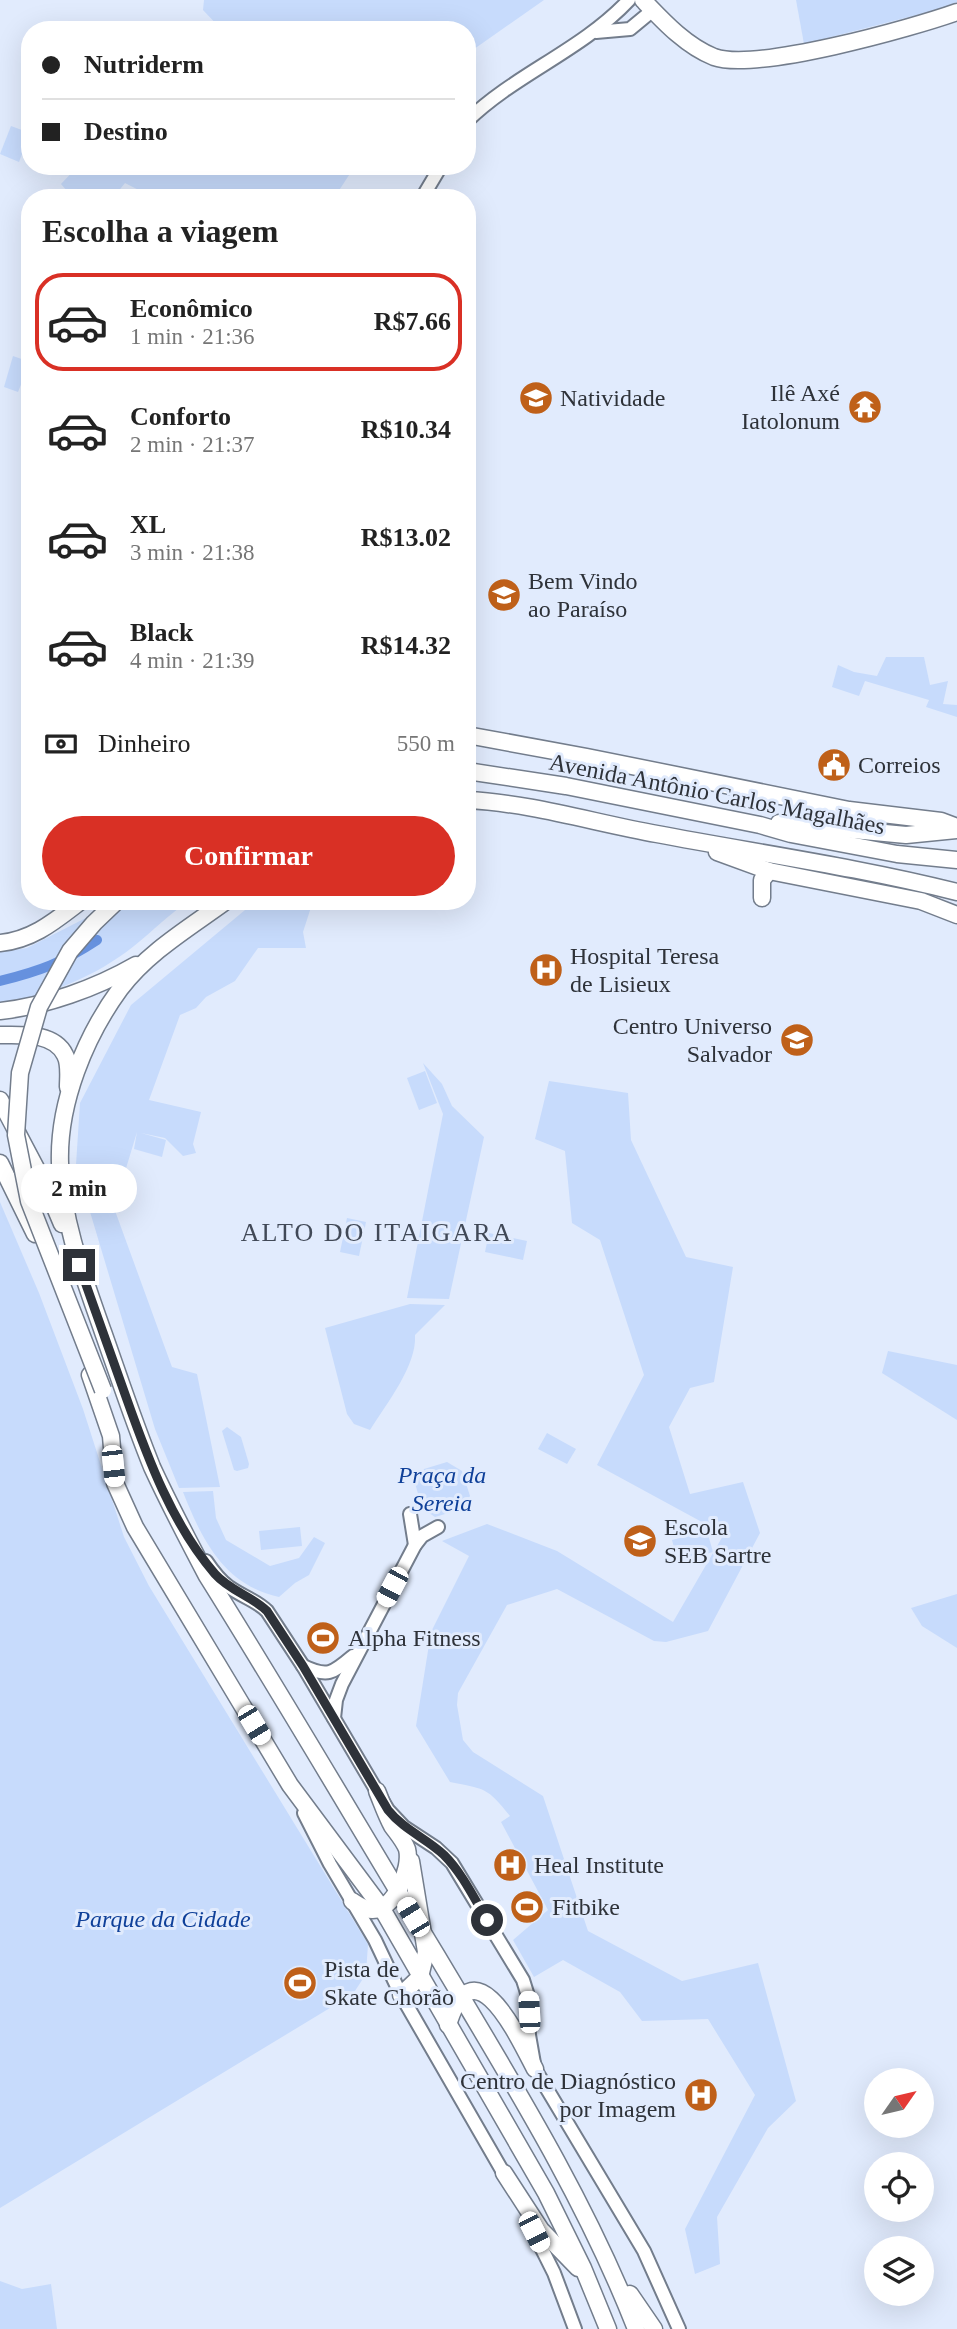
<!DOCTYPE html>
<html lang="pt">
<meta charset="utf-8">
<style>
:root{--surface:#fff;--page:#f2f2f2;--text:#222;--muted:#767676;--line:#e0e0e0;--accent:#d93025}
body{margin:0;font-family:Georgia,serif;background:var(--page);color:var(--text);height:100vh;display:flex;flex-direction:column;font-size:26px;white-space:nowrap}
*{box-sizing:border-box;margin:0}
p{font-size:23px;color:var(--muted)}
.icon{flex:none;width:38px;height:38px;fill:none;stroke:currentColor;stroke-width:2;stroke-linecap:round;stroke-linejoin:round}
.map{position:relative;flex:1;overflow:hidden}
.side{position:absolute;left:21px;top:189px;width:455px;height:721px;display:flex;flex-direction:column;background:var(--surface);border-radius:28px;box-shadow:0 7px 28px #0002}
.side>*{flex:none}
.hud{position:absolute;left:21px;top:21px;width:455px;height:154px;border-radius:28px;box-shadow:0 7px 28px #0002;display:grid;align-content:center;height:154px;padding:0 21px;background:var(--surface)}
.needle{width:46px;rotate:56deg}
.tools{position:absolute;left:864px;top:2068px;display:grid;gap:14px}
.tools a{display:grid;place-items:center;width:70px;height:70px;border-radius:50%;background:var(--surface);box-shadow:0 7px 28px #0002;font-size:35px}
.end{position:absolute;width:32px;height:32px;margin:-16px;border:9px solid #2e3239;background:#fff;box-shadow:0 0 0 4px #fff}
.from{border-radius:50%}
.bubble{position:absolute;height:49px;border-radius:24px;background:var(--surface);box-shadow:0 7px 28px #0002;font-size:23px;font-weight:600;line-height:49px;text-align:center}
.car{position:absolute;width:21px;height:42px;margin:-21px -10px;border-radius:9px;box-shadow:0 0 5px 2px #0007;background:linear-gradient(#fff 24%,#345 0 40%,#fff 0 76%,#345 0 86%,#fff 0)}
.hud b{display:flex;align-items:center;gap:24px;height:66px;font-size:26px}
.hud b+b{border-top:2px solid var(--line)}
.hud i{width:18px;height:18px;background:var(--text)}
ul{padding:0;list-style:none}
li{display:flex;align-items:center;gap:21px;height:98px;margin:0 14px 10px;padding:0 7px;border:4px solid transparent;border-radius:28px}
li div{flex:1}
li b{display:block;font-size:26px}
li em{font-style:normal;font-weight:600}
li.current{border-color:var(--accent)}
li>.icon{width:63px;height:63px;stroke-width:1.5}
h2{padding:0 21px;font-size:32px;line-height:84px}
.pay{display:flex;align-items:center;gap:18px;height:77px;padding:0 21px;font-size:26px}
.pay p{margin-inline-start:auto}
.action{display:flex;gap:14px;margin-top:auto;padding:14px 21px}
.action a{flex:1;height:80px;border-radius:42px;background:var(--accent);color:#fff;font-size:28px;font-weight:600;line-height:80px;text-align:center}
.map>svg:first-child{display:block}
.green{fill:#c7dbfc}
.lines{fill:none;stroke-linecap:round;stroke-linejoin:round}
.canal{stroke:#6691de;stroke-width:10}
.minor-casing{stroke:#737d8c;stroke-width:16}
.major-casing{stroke:#737d8c;stroke-width:19}
.minor{stroke:#fff;stroke-width:12}
.major{stroke:#fff;stroke-width:16}
.major-bridge-casing{stroke:#737d8c;stroke-width:19;stroke-linecap:butt}
.major-bridge{stroke:#fff;stroke-width:16}
.route{stroke:#2e3239;stroke-width:9}
.labels{text-anchor:middle;stroke-width:6;stroke-linejoin:round;paint-order:stroke}
.poi-label{font-size:24px;fill:#2e3239;stroke:#e1ebfd;text-anchor:start}
.street-label{font-size:24px;fill:#2e3239;stroke:#e1ebfd}
.park-label{font-size:24px;font-style:italic;fill:#0f4099;stroke:#e1ebfd}
.neighbourhood-label{font-size:26px;letter-spacing:2px;fill:#414957;stroke:#e1ebfd}
</style>
<div class="map">
<svg width="957" height="2329" viewBox="0 0 957 2329">
<rect width="100%" height="100%" fill="#e1ebfd"/>
<g class="green">
<path d="M204,0H544L467,54V30H222L203,10Z"/>
<path d="M796,0H957V2L932,11L804,44Z"/>
<path d="M11,126L30,133L19,162L0,154Z"/>
<path d="M78,166H355L334,198H154L125,183L113,198H73L61,184Z"/>
<path d="M13,356L30,362L18,392L4,387Z"/>
<path d="M886,657H924L930,685L948,681L943,704L957,705V717L926,707L929,700L865,681L859,696L832,687L838,665L854,672L877,676Z"/>
<path d="M119,901H189C169,914 153,931 134,946C95,977 49,995 0,1004V952L27,948Z"/>
<path d="M275,901H313L303,932L306,948H258L235,981L206,997L196,1008L180,1015L149,1100L201,1112L193,1144L196,1153L183,1156L165,1138L141,1133L166,1140L162,1157L134,1149L137,1132L114,1208L172,1367L197,1374L220,1487L179,1488L155,1429L76,1165L80,1103L131,1005L245,910L264,909Z"/>
<path d="M423,1063L442,1084L452,1106L484,1137L449,1299L407,1298L443,1114Z"/>
<path d="M425,1071L437,1103L419,1110L407,1078Z"/>
<path d="M549,1081L628,1093L631,1140L686,1257L733,1267L714,1382L690,1388L669,1427L690,1494L743,1482L760,1533L708,1631L666,1642L654,1641L557,1589L507,1605L458,1693L457,1705L463,1740L473,1752L543,1796L588,1931L682,1981L758,1963L796,2101L768,2128L717,2217L720,2264L695,2274L685,2229L755,2095L708,2019L642,2021L620,1992L563,1960L534,1977L513,1940L548,1910L501,1822L510,1816C487,1787 485,1789 450,1782L416,1726L431,1632L469,1556L442,1541L487,1524L557,1551L673,1622L724,1534L597,1465L644,1375L600,1240L572,1223L565,1151L535,1139Z"/>
<path d="M0,1202L39,1293L83,1409L124,1537L149,1586L368,1944L366,1974L353,1994L0,2208Z"/>
<path d="M347,1218L366,1222L359,1256L340,1252Z"/>
<path d="M489,1233L527,1241L523,1260L485,1252Z"/>
<path d="M410,1304L445,1305L415,1335C417,1366 386,1404 370,1430L354,1424L347,1414L325,1328Z"/>
<path d="M888,1351L957,1365V1420L882,1373Z"/>
<path d="M227,1427L241,1437L249,1464L248,1468L237,1471L234,1470L222,1431Z"/>
<path d="M547,1433L576,1449L567,1464L538,1449Z"/>
<path d="M447,1462L462,1471L470,1496L462,1509L435,1517L422,1508L415,1483L424,1469Z"/>
<path d="M213,1491L216,1518L226,1540L270,1566L299,1558L314,1537L325,1543L309,1575L295,1583L279,1597C224,1585 202,1540 183,1492Z"/>
<path d="M300,1527L302,1546L261,1550L259,1531Z"/>
<path d="M707,1531L713,1552L678,1562L672,1540Z"/>
<path d="M957,1594V1648L922,1626L911,1608Z"/>
<path d="M0,2281L22,2289L51,2284L57,2329H0Z"/>
</g>
<g class="lines">
<path class="canal" d="M0,981C40,971 62,963 97,940"/>
<g class="minor-casing">
<g id="minor">
<path d="M596,32L630,29L653,10"/>
<path d="M467,121C515,74 581,51 629,0"/>
<path d="M422,198L441,166"/>
<path d="M410,1514L415,1545"/>
<path d="M206,1561C212,1570 219,1580 229,1587C241,1596 256,1600 267,1611L303,1666L388,1810L404,1827L436,1848L452,1863L523,1980L528,1996L529,2035L535,2069L644,2251L679,2329"/>
<path d="M303,1666C328,1678 333,1673 353,1656"/>
<path d="M334,1718L336,1700L342,1684L415,1545L422,1536L438,1527"/>
<path d="M304,1813L330,1864L375,1940L401,1995L507,2179"/>
<path d="M528,2221L554,2273L575,2329"/>
</g>
</g>
<g class="major-casing">
<g id="major">
<path d="M643,0C663,21 686,46 714,57C756,72 912,28 957,12"/>
<path d="M467,735L587,757L849,810L941,821L957,827"/>
<path d="M467,771L566,786L760,825L791,834L897,854L957,860"/>
<path d="M467,800C531,803 595,823 657,834C757,853 858,867 957,892"/>
<path d="M779,823L906,835L957,830"/>
<path d="M717,852L769,871L921,901L957,915"/>
<path d="M762,898V880L769,871"/>
<path d="M226,901C189,928 148,952 120,989C85,1037 58,1103 60,1163C62,1221 84,1278 103,1332C119,1377 134,1423 152,1467C169,1504 188,1540 207,1576C286,1702 360,1829 437,1956C509,2077 585,2198 636,2329"/>
<path d="M0,943C33,940 56,920 81,901"/>
<path d="M0,1011C46,1006 96,988 136,965"/>
<path d="M0,1035C21,1035 54,1032 65,1055C70,1064 68,1077 68,1087"/>
<path d="M0,1100L48,1191L62,1224"/>
<path d="M0,1163L35,1234"/>
<path d="M90,1375L111,1436L115,1483L135,1527L290,1785L381,1907L546,2193L583,2268L608,2329"/>
<path d="M352,1901C358,1905 365,1910 372,1910C394,1911 412,1868 407,1849C404,1841 397,1833 392,1826C386,1815 382,1803 377,1791"/>
<path d="M401,1995L420,1977L426,1952L411,1861"/>
<path d="M448,2025C474,1939 519,2039 535,2069"/>
<path d="M504,2173L541,2230L578,2268"/>
<path d="M630,2294L654,2329"/>
</g>
</g>
<use href="#minor" class="minor"/>
<use href="#major" class="major"/>
<g class="major-bridge-casing">
<path id="major-bridge" d="M103,1390L29,1201L16,1135L20,1073L39,1007L70,951L94,923L117,901"/>
</g>
<use href="#major-bridge" class="major-bridge"/>
</g>
<g class="lines">
<path class="route" d="M79,1265C95,1309 110,1353 126,1397C148,1459 172,1524 215,1574C230,1591 252,1596 267,1611L303,1666L388,1810C404,1830 426,1838 444,1855C462,1873 474,1898 487,1920"/>
</g>
<defs>
<g id="school-disc" transform="scale(1.75)"><circle r="9.5" fill="#bf6019" stroke="#e1ebfd"/><path d="M0-5L7-2L0 1L-7-2ZM-4 1L0 2.5L4 1V4Q0 6-4 4Z" fill="#fff"/></g>
<g id="temple-disc" transform="scale(1.75)"><circle r="9.5" fill="#bf6019" stroke="#e1ebfd"/><path d="M0-6L5-2H3V0L6.5 2.5H4V6H1.5V3h-3V6H-4V2.5H-6.5L-3 0V-2H-5Z" fill="#fff"/></g>
<g id="civic-disc" transform="scale(1.75)"><circle r="9.5" fill="#bf6019" stroke="#e1ebfd"/><path d="M-.6-6.5H3V-4.5H.6V-3L4-1V1h2V6H-6V1h2V-1L-.6-3ZM-1.2 2.5V6h2.4V2.5Z" fill="#fff"/></g>
<g id="hospital-disc" transform="scale(1.75)"><circle r="9.5" fill="#bf6019" stroke="#e1ebfd"/><path d="M-5-5h3v3.5h4V-5h3V5h-3V1.5h-4V5h-3Z" fill="#fff"/></g>
<g id="university-disc" transform="scale(1.75)"><circle r="9.5" fill="#bf6019" stroke="#e1ebfd"/><path d="M0-5L7-2L0 1L-7-2ZM-4 1L0 2.5L4 1V4Q0 6-4 4Z" fill="#fff"/></g>
<g id="stadium-disc" transform="scale(1.75)"><circle r="9.5" fill="#bf6019" stroke="#e1ebfd"/><path d="M0-5a6.5 5 0 1 0 0 10a6.5 5 0 1 0 0-10ZM-3.5-1.8h7v3.6h-7Z" fill="#fff"/></g>
</defs>
<g fill-rule="evenodd">
<use href="#school-disc" x="536" y="398"/>
<use href="#temple-disc" x="865" y="407"/>
<use href="#school-disc" x="504" y="595"/>
<use href="#civic-disc" x="834" y="765"/>
<use href="#hospital-disc" x="546" y="970"/>
<use href="#university-disc" x="797" y="1040"/>
<use href="#school-disc" x="640" y="1541"/>
<use href="#stadium-disc" x="323" y="1638"/>
<use href="#hospital-disc" x="510" y="1865"/>
<use href="#stadium-disc" x="527" y="1907"/>
<use href="#stadium-disc" x="300" y="1983"/>
<use href="#hospital-disc" x="701" y="2095"/>
</g>
<g class="labels">
<g class="poi-label">
<text x="840" y="401" text-anchor="end">Ilê Axé<tspan x="840" dy="28">Iatolonum</tspan></text>
<text x="560" y="406">Natividade</text>
<text x="528" y="589">Bem Vindo<tspan x="528" dy="28">ao Paraíso</tspan></text>
<text x="858" y="773">Correios</text>
<text x="570" y="964">Hospital Teresa<tspan x="570" dy="28">de Lisieux</tspan></text>
<text x="772" y="1034" text-anchor="end">Centro Universo<tspan x="772" dy="28">Salvador</tspan></text>
<text x="664" y="1535">Escola<tspan x="664" dy="28">SEB Sartre</tspan></text>
<text x="348" y="1646">Alpha Fitness</text>
<text x="534" y="1873">Heal Institute</text>
<text x="552" y="1915">Fitbike</text>
<text x="324" y="1977">Pista de<tspan x="324" dy="28">Skate Chorão</tspan></text>
<text x="676" y="2089" text-anchor="end">Centro de Diagnóstico<tspan x="676" dy="28">por Imagem</tspan></text>
</g>
<g class="street-label">
<text transform="translate(717 794) rotate(11)" y="8">Avenida Antônio Carlos Magalhães</text>
</g>
<g class="park-label">
<text x="442" y="1483">Praça da<tspan x="442" dy="28">Sereia</tspan></text>
<text x="163" y="1927">Parque da Cidade</text>
</g>
<g class="neighbourhood-label">
<text x="377" y="1241">ALTO DO ITAIGARA</text>
</g>
</g>
</svg>
<div class="tools">
<a><svg class="needle" viewBox="-14 -14 28 28"><path d="M0-13l5 13h-10z" fill="#e53935"/><path d="M0 13l5-13h-10z" fill="#767676"/></svg></a>
<a><svg class="icon" aria-label="locate" viewBox="0 0 24 24"><circle cx="12" cy="12" r="6"/><path d="M12 2v4M12 18v4M2 12h4M18 12h4"/></svg></a>
<a><svg class="icon" aria-label="layers" viewBox="0 0 24 24"><path d="M12 4l9 5-9 5-9-5zM3 14l9 5 9-5"/></svg></a>
</div>
<i class="end from" style="left:487px;top:1920px"></i>
<i class="end" style="left:79px;top:1265px"></i>
<div class="bubble" style="left:21px;top:1164px;width:116px">2 min</div>
<i class="car" style="left:113px;top:1466px;rotate:174deg"></i>
<i class="car" style="left:392px;top:1587px;rotate:208deg"></i>
<i class="car" style="left:254px;top:1725px;rotate:149deg"></i>
<i class="car" style="left:413px;top:1917px;rotate:329deg"></i>
<i class="car" style="left:529px;top:2012px;rotate:357deg"></i>
<i class="car" style="left:534px;top:2232px;rotate:153deg"></i>
<div class="hud">
<b><i class="from"></i>Nutriderm</b>
<b><i></i>Destino</b>
</div>
<section class="side">
<h2>Escolha a viagem</h2>
<ul>
<li class="current"><svg class="icon" aria-label="car" viewBox="0 0 24 24"><path d="M5 17H2v-5l4-1 3-4h7l3 4 3 1v5h-3M9 17h6M6 11h13"/><circle cx="7" cy="17" r="2"/><circle cx="17" cy="17" r="2"/></svg><div><b>Econômico</b><p>1 min · 21:36</p></div><em>R$7.66</em></li>
<li><svg class="icon" aria-label="car" viewBox="0 0 24 24"><path d="M5 17H2v-5l4-1 3-4h7l3 4 3 1v5h-3M9 17h6M6 11h13"/><circle cx="7" cy="17" r="2"/><circle cx="17" cy="17" r="2"/></svg><div><b>Conforto</b><p>2 min · 21:37</p></div><em>R$10.34</em></li>
<li><svg class="icon" aria-label="car" viewBox="0 0 24 24"><path d="M5 17H2v-5l4-1 3-4h7l3 4 3 1v5h-3M9 17h6M6 11h13"/><circle cx="7" cy="17" r="2"/><circle cx="17" cy="17" r="2"/></svg><div><b>XL</b><p>3 min · 21:38</p></div><em>R$13.02</em></li>
<li><svg class="icon" aria-label="car" viewBox="0 0 24 24"><path d="M5 17H2v-5l4-1 3-4h7l3 4 3 1v5h-3M9 17h6M6 11h13"/><circle cx="7" cy="17" r="2"/><circle cx="17" cy="17" r="2"/></svg><div><b>Black</b><p>4 min · 21:39</p></div><em>R$14.32</em></li>
</ul>
<div class="pay"><svg class="icon" aria-label="cash" viewBox="0 0 24 24"><path d="M3 7h18v10H3z"/><circle cx="12" cy="12" r="2"/></svg>Dinheiro<p>550 m</p></div>
<div class="action"><a>Confirmar</a></div>
</section>
</div>
